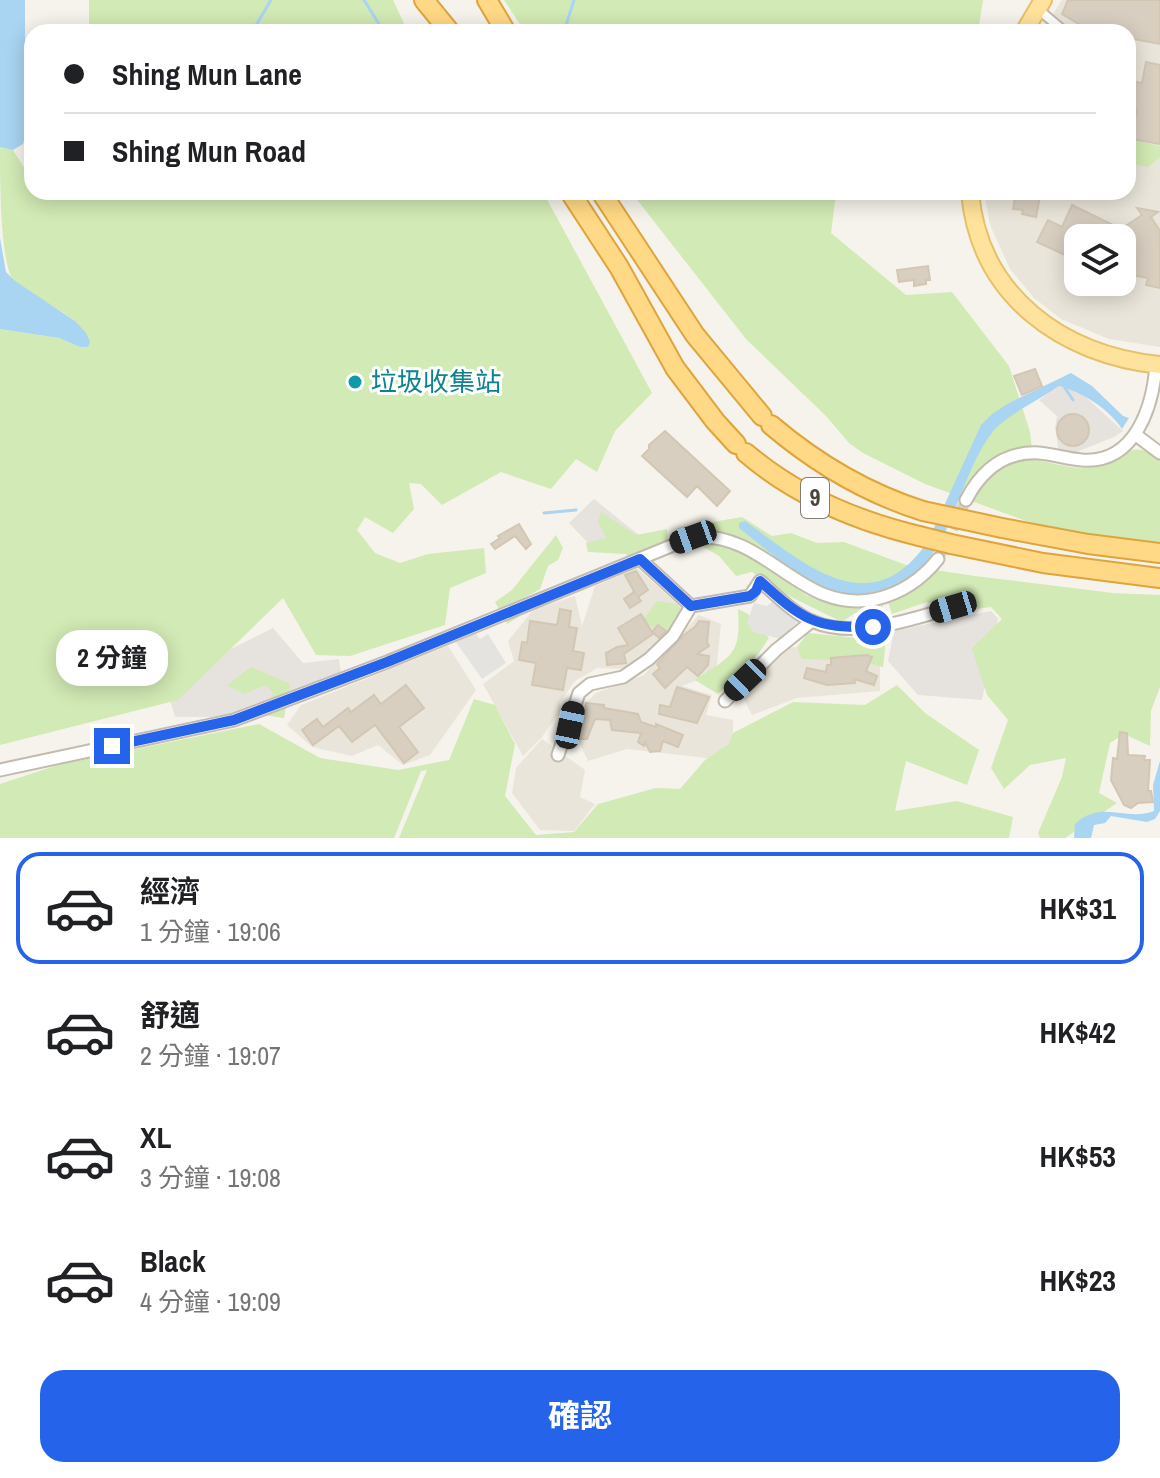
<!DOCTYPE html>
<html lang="zh-TW">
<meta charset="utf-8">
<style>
:root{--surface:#fff;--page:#f6f6f6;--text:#202124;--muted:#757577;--line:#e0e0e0;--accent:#2563eb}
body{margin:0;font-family:"Archivo Narrow","Noto Sans TC",sans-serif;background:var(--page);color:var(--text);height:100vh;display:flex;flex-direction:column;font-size:30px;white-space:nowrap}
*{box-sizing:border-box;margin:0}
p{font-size:26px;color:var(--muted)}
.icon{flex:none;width:44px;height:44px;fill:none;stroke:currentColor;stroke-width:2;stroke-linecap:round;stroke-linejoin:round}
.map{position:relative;height:838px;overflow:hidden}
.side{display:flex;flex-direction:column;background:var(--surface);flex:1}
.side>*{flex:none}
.banner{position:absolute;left:24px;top:24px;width:1112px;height:176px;border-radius:24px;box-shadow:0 4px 20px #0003;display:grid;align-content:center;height:176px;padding:0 40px;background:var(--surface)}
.controls{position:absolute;left:1064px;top:224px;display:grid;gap:16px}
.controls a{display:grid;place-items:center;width:72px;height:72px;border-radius:16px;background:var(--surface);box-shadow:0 4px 20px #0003;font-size:40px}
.end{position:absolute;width:36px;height:36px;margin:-18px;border:10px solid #2563eb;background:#fff;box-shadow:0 0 0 4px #fff}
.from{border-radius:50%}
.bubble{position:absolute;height:56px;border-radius:24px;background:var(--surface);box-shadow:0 4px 20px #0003;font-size:26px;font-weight:700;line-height:56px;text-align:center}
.car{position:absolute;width:24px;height:48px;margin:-24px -12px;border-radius:10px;box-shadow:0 0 6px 2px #0007;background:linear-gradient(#222 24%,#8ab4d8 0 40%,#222 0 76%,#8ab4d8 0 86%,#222 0)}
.banner b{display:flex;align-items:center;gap:28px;height:76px;font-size:30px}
.banner b+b{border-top:2px solid var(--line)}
.banner i{width:20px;height:20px;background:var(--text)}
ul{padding:14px 0 0;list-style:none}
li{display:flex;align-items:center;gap:24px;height:112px;margin:0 16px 12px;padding:0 24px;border:4px solid transparent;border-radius:24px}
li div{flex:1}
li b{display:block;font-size:30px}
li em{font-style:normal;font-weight:700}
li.on{border-color:var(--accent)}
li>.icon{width:72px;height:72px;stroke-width:1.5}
.action{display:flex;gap:16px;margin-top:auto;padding:16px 40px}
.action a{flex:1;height:92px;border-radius:24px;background:var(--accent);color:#fff;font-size:32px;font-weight:700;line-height:92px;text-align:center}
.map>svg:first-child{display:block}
.residential{fill:#eae5da;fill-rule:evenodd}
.industrial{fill:#e6e2dd}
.green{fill:#d2eab5}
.parking{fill:#e5e3e0}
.water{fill:#a9d4f2}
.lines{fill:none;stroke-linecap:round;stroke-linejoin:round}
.stream{stroke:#a9d4f2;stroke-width:3}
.building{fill:#d8cfc1;stroke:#d3c7b4;stroke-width:2}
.minor-tunnel{stroke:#d4d0c8;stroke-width:11;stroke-dasharray:11 5.5;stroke-linecap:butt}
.pedestrian-casing{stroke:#c2bbae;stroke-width:12}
.minor-casing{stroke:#c2bbae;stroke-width:15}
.primary-casing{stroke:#e6c16a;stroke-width:20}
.trunk-casing{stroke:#e0a43c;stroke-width:22}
.pedestrian{stroke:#fff;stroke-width:8}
.minor{stroke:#fff;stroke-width:11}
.primary{stroke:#ffe39c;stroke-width:16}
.trunk{stroke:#ffd985;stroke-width:18}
.trunk-bridge-casing{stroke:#e0a43c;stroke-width:22;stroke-linecap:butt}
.trunk-bridge{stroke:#ffd985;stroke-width:18}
.route{stroke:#2563eb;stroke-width:10}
.culture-dot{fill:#0f9aa8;stroke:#fff;stroke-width:3}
.labels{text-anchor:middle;stroke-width:6;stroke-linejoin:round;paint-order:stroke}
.shield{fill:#fff;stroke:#817c74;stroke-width:2}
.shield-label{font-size:24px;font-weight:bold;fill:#4b4439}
.culture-label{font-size:26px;fill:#0d838f;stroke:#fff;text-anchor:start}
</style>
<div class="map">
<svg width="1160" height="838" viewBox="0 0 1160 838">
<rect width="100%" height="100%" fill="#f6f3ec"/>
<g class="residential">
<path d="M1062,0H1160V347L1109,339L1061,319L1034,298L1010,269L990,225L984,192H1128V32H1041ZM1078,238H1122V282H1078Z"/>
<path d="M637,568L685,611L660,645L628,669L597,668L575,681L560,702L561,710L542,737L523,756L483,684L514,661L508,641L533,610L575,596L582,626L595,586Z"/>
<path d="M699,615L721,624L716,673L682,686L712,695L706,715L733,720V761L627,749L588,761L575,733L582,707L596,693L644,675Z"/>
<path d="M448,646L476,690L430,755L403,765L378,745L352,756L312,747L287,725L301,705Z"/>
<path d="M791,647L880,652V691L797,698L752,715L740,692Z"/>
<path d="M542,739L585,770L580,797L595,804L574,831L540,830L512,793L516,768Z"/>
</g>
<g class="industrial">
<path d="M1059,386L1079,391L1123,431L1114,437L1079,451L1077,457L1059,452L1055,428L1057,416L1039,400Z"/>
<path d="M594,499L646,541L620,554L618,550L596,551L569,523Z"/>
<path d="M991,611L998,619L982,700L918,695L888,661L894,631Z"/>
<path d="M273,628L303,663L339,659L341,674L230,717H175L165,682Z"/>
</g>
<g class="green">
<path d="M89,0H393L408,32H89Z"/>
<path d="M504,0H983L978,32H525Z"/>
<path d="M1131,140L1160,146V157L1148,167L1128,163Z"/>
<path d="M0,147L13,150L32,180V192H543L652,393L615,431L597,472L576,459L551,489L501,472L442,505L421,484L409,483L414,509L393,533L365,517L357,530L375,553L400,563L428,554L484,548L486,573L450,588L445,625L350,656L316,655L283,598L178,700L0,745V329L59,338L80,347L75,321C56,306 31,296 13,280C0,261 0,176 0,147Z"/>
<path d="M631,192H849L835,201L831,233L906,295L952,292L1009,366L1030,432L1033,459C1049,462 1068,468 1084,468C1122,466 1124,434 1160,459V544L1084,534L1026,521L925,484L863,453L849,443L826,416L746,339Z"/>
<path d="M601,512L636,535L667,529L668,546L629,559L626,554L588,552L586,543L607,538L598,523Z"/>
<path d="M742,517L772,536L791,533L817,543L844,542L909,566L975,576L1113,593L1160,595V687L1151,711L1150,746L1124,734L1110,743L1099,793L1117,803L1065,838H1040L1038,833L1062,777L1066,758L1030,765L1004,789L991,768L1008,720L987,695L972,648L1002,619L991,607L954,612L927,602L892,614L888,602L892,585L840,591L807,581L770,552L759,563L808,596L883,602L882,615L855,613L842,622L785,594L752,572L736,576L719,556L702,546L689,550L677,528Z"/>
<path d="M556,535L563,548L558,560L548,566L540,589L514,604L520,616L507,624L495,602L512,590Z"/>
<path d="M657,601L677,604L689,623L670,641L643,620Z"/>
<path d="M738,609L748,614L769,638L759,653L718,694L695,680C732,655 741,656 738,609Z"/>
<path d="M808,633L886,641L883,667L859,661L802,659L797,647Z"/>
<path d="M251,667L290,684L284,718L263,715L273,693L266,685L244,694L227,685Z"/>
<path d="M897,685L925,713L979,750L967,785L906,761L895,811L957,801L1013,817L1009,838H399L427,770L421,771L394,838H0V784L58,765L259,724L320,758L398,770L449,760L474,699L495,705L515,744L505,796L536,835L574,832L598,804L656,788L680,789L705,760L729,744L733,733L793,702L865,705Z"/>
</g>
<g class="parking">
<path d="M773,601L797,622L781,639L753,632L747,622L754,603L767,606Z"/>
<path d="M475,633L480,639L488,634L506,663L482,679L456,642Z"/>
</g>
<g class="water">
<path d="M0,0H25V136L23,144L13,150L0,147Z"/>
<path d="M0,238L6,272L15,281L75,321L86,333L90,342L88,347H80L59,338L0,329Z"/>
<path d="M1071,373L1092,386L1123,416L1129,418L1122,429C1108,408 1082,392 1059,386C1042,398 1006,416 994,430C968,462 959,510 938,545C914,587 862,607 818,585C789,571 764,547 739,528V523L745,521C804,563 871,626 928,541L981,425L992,414L1009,403Z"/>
<path d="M1160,761V811L1155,819L1147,822L1111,816L1105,823L1094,825L1091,838H1074L1075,824C1102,799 1126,822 1154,811L1153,785Z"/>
</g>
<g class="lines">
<g class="stream">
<path d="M364,0L384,32"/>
<path d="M252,32L271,0"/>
<path d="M564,32L574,0"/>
<path d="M1068,376L1065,388L1073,400"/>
<path d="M544,513L576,510"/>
</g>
</g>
<g class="building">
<path d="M1068,0H1160V44L1128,38V32L1091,31L1062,14Z"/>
<path d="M1146,62L1160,65V144L1131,139L1137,110L1133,104L1128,103V81L1142,83Z"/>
<path d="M1016,192H1041L1036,217L1022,214L1023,210L1013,209Z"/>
<path d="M1072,205L1121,229L1142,215L1137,208L1158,212L1151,217L1160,231V288L1146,285L1148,278L1132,275V281L1124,279L1122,238H1111L1100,233L1097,238H1078V261L1037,242L1048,220L1062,227Z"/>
<path d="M928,266L930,280H926V284L914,286V280L899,282L897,270Z"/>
<path d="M1035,369L1042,386L1022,395L1014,376Z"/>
<circle cx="1073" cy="430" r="16"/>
<path d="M665,431L730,491L717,506L697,486L687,497L642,456L649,449V445Z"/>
<path d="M519,524L531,544L526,549L515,536L495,549L491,544L500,538L498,536Z"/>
<path d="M636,571L648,590L638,597L641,601L630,608L624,599L634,592L636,595L625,575Z"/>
<path d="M560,609L571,611L569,627L577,628L573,651L584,653L581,670L567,668L563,690L532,685L536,663L519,660L522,642L527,643L530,621L557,625Z"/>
<path d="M641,614L652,632L658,625L666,631L659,638L652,632L653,634L624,654L626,663L607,665L606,653L617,647L628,645L618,628Z"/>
<path d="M699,621L709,622L707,642L709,646L697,654L709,656L708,665L698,676L687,667L665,688L653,674L660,668L657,664L684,635L695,627Z"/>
<path d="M867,655L872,657L866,671L877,676L874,685L854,679L855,683L827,685L804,678L807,668L826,672L827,665H831V658Z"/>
<path d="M406,685L424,708L399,727L418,752L404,763L375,725L352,742L339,726L313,745L302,730L317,719L323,727L348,708L351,712L374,695L381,704Z"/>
<path d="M677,687L709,697L697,723L659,714L660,705L670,707Z"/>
<path d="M586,703L604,705V708L638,714L641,722L656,727V724L683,735L678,747L663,741L660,751L650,752L645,742L644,746L638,742L641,733L612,730L610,720L595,719L587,739H578L579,720H584Z"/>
<path d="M1120,732L1127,733L1128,755L1145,756L1144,760H1150L1148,791H1151L1153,802L1138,803L1131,808L1124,805L1111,780L1113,758L1117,759Z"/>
</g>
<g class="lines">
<path class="minor-tunnel" d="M938,559L966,500"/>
<g class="pedestrian-casing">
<path id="pedestrian" d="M1038,9L1065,32"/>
</g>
<g class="minor-casing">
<g id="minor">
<path d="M1136,435L1160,453"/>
<path d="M966,500C981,471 1004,451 1039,453C1053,454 1067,459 1082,460C1135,464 1153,407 1156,364"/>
<path d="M640,559L691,606L750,596L760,581C776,595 794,614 814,622C855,639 914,619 953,607"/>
<path d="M725,701L776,650L812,621"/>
<path d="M558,755L579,693L590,684L623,677L649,659L673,636L691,606"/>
<path d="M0,770L234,720L387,662L693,537C768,531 800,615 876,599C902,593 922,579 938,559"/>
</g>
</g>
<g class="primary-casing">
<g id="primary">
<path d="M1024,32L1043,0"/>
<path d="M970,192C979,296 1062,355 1160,365"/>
</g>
</g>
<g class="trunk-casing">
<g id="trunk">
<path d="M424,0L450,32"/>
<path d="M487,0L506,32"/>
<path d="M570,192L619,267L675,368L715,421L736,444"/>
<path d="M601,192L695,335L762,416"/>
<path d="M771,425C817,464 866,493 923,511"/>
<path d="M746,453C795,495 857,521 919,536"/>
<path d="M1002,528L1088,544L1160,553"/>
<path d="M951,544L1043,563L1160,578"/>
</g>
</g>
<use href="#pedestrian" class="pedestrian"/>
<use href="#minor" class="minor"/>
<use href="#primary" class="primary"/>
<use href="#trunk" class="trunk"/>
<g class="trunk-bridge-casing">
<g id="trunk-bridge">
<path d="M923,511L1002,528"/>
<path d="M919,536L951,544"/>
</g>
</g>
<use href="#trunk-bridge" class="trunk-bridge"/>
</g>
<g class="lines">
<path class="route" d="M112,746L234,720L387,662L640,559L691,606L750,596L756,591L760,581C803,620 814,628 873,627"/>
</g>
<circle class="culture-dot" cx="355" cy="382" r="8"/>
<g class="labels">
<rect class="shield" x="801" y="478" width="28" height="40" rx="6"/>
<g class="shield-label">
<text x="815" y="506">9</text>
</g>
<g class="culture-label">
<text x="371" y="391">垃圾收集站</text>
</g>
</g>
</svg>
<div class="controls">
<a><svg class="icon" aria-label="layers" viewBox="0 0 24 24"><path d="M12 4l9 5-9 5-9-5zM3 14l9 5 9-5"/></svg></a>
</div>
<i class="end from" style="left:873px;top:627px"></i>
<i class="end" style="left:112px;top:746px"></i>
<div class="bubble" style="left:56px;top:630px;width:112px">2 分鐘</div>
<i class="car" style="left:693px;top:537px;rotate:250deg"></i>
<i class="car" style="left:953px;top:607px;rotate:253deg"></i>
<i class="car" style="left:745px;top:680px;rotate:226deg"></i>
<i class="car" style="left:570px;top:725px;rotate:12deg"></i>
<div class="banner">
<b><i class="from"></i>Shing Mun Lane</b>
<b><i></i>Shing Mun Road</b>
</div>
</div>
<section class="side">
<ul>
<li class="on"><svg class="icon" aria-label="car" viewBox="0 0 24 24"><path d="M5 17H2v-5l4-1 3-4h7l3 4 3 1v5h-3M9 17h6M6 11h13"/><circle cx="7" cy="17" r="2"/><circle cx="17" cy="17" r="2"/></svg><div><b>經濟</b><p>1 分鐘 · 19:06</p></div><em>HK$31</em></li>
<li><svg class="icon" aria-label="car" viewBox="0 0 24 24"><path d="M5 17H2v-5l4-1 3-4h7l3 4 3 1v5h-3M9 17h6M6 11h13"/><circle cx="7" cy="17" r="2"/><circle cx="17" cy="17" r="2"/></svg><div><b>舒適</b><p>2 分鐘 · 19:07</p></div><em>HK$42</em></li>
<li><svg class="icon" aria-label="car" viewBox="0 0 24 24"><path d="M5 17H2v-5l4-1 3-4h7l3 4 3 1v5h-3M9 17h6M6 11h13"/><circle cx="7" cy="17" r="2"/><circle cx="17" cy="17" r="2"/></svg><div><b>XL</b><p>3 分鐘 · 19:08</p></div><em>HK$53</em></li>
<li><svg class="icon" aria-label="car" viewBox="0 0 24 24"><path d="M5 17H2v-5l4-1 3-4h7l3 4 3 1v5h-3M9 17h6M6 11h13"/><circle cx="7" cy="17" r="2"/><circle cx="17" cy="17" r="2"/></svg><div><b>Black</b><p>4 分鐘 · 19:09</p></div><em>HK$23</em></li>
</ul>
<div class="action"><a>確認</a></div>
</section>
